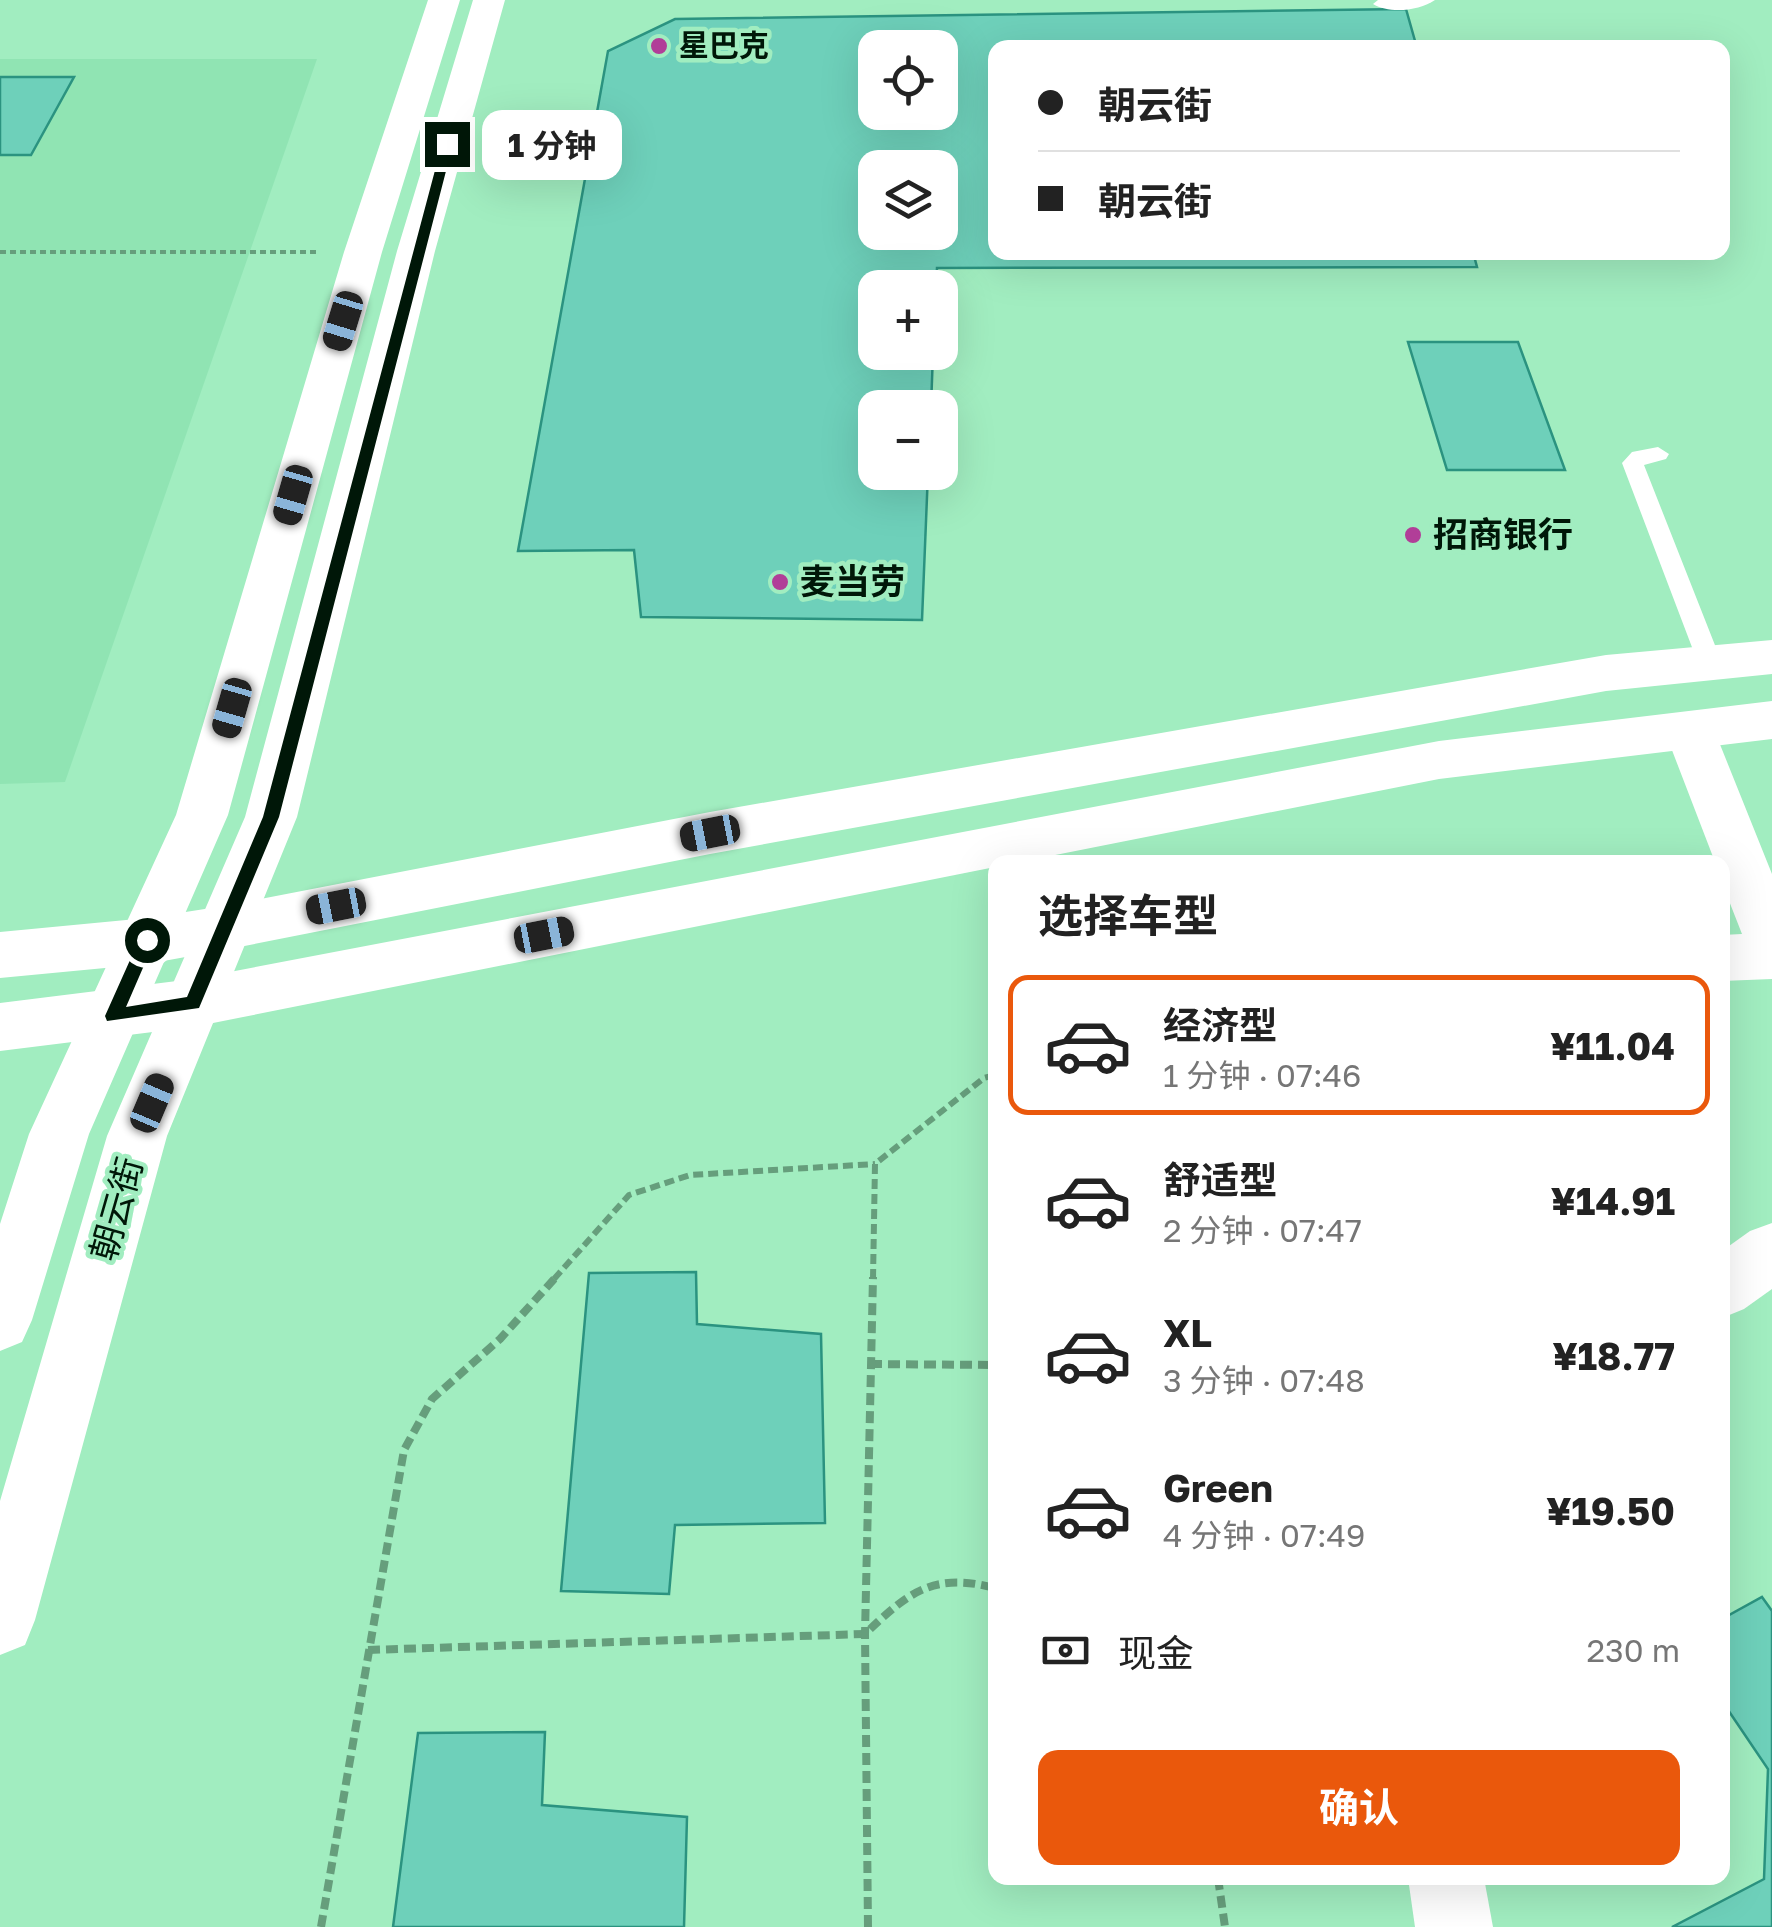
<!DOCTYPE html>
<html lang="zh">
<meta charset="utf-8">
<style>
:root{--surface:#fff;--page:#f2f2f2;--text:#222;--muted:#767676;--line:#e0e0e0;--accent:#ea580c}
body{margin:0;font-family:"Golos Text","Noto Sans SC",sans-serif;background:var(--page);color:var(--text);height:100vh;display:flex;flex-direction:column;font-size:38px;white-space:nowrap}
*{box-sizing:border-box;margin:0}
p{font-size:32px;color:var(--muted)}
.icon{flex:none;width:55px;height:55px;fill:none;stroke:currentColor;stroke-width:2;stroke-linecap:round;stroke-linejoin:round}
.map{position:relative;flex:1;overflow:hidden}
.panel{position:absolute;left:988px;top:855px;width:742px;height:1030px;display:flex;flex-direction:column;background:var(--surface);border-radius:20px;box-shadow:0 10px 40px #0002}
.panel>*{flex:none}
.hud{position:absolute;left:988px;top:40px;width:742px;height:220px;border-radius:20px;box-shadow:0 10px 40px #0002;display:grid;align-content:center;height:220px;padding:0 50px;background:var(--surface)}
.fabs{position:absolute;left:858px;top:30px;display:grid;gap:20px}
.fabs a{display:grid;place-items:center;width:100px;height:100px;border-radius:20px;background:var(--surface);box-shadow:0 10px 40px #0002;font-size:50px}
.end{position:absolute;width:45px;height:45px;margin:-22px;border:12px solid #001708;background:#fff;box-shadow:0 0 0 5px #fff}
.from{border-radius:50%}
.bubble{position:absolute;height:70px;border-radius:20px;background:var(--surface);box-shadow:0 10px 40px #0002;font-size:32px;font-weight:700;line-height:70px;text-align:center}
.car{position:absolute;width:30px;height:60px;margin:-30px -15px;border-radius:12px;box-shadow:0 0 8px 2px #0007;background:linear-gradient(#222 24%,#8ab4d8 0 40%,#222 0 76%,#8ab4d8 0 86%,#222 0)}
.hud b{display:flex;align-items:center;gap:35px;height:95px;font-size:38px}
.hud b+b{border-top:2px solid var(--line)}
.hud i{width:25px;height:25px;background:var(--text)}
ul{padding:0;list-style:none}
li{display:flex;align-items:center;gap:30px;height:140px;margin:0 20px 15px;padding:0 30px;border:5px solid transparent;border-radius:20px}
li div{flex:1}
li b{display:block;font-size:38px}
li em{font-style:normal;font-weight:700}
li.current{border-color:var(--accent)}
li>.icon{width:90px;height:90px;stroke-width:1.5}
h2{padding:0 50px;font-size:45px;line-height:120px}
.pay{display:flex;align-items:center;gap:25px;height:110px;padding:0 50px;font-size:38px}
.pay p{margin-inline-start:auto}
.button{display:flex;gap:20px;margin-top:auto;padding:20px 50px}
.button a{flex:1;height:115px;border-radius:20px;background:var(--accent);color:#fff;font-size:40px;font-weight:700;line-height:115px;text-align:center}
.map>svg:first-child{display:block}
.built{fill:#90e4b3}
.building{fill:#6ed0ba;stroke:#2b9380;stroke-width:2.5;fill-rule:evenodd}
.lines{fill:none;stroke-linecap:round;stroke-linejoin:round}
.path-far2{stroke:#669e7c;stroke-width:4;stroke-dasharray:6 4;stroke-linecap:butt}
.path-far1{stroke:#669e7c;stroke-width:6;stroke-dasharray:10 5;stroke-linecap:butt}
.path{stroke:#669e7c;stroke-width:8;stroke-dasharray:12 6;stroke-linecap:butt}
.service{fill:#fff;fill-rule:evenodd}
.minor{fill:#fff;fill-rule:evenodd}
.tertiary{fill:#fff;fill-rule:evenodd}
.secondary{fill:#fff;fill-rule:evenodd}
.route{fill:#001708}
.poi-dot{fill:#b13e98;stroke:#a1edc0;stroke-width:4}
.labels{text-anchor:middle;stroke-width:9;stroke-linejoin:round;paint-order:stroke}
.far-poi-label{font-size:30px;font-weight:bold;fill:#001708;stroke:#a1edc0;text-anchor:start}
.poi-label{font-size:35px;font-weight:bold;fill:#001708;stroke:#a1edc0;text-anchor:start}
.street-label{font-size:35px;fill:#001708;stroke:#a1edc0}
</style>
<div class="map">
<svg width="1772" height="1927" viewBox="0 0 1772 1927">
<rect width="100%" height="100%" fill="#a1edc0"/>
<path class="built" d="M0,59H317L65,782L0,784Z"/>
<g class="building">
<path d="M1406,9L1417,48H995V252H1473L1477,267L937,268L936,288H875V352H933L931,408H875V472H928L922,620L641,617L634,550L518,551L608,51L675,19ZM875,48H940V112H875ZM875,168H940V232H875Z"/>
<path d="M0,77H74L31,155H0Z"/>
<path d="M1408,342H1518L1565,470H1447Z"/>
<path d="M696,1272L697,1324L821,1334L825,1523L675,1525L669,1594L561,1591L589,1273Z"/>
<path d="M1762,1597L1772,1611V1927H1672L1764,1879L1768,1769L1722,1701V1619Z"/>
<path d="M545,1732L542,1805L687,1817L684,1927H393L418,1733Z"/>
</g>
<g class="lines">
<path class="path-far2" d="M0,252H319"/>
<g class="path-far1">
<path d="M554,1279L629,1195L690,1175L875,1164"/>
<path d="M873,1279L875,1164L984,1078L995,1075"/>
</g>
<g class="path">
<path d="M870,1364L995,1365"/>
<path d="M368,1650L865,1634C909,1592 933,1572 995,1588"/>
<path d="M1218,1878L1225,1927"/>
<path d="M321,1927L404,1450L432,1399L500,1339L556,1277"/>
<path d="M868,1927L865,1634L873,1277"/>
</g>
<g class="service">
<path d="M1435,0C1419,11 1389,14 1373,4L1378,0Z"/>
<path d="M1658,447L1669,454L1666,459L1644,465L1722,663L1710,672L1698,663L1622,463L1632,452Z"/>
</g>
<g class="minor">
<path d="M1690,713L1708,719L1715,732L1772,874V979L1722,981V935L1742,934L1722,883V862H1715L1665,732L1672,719Z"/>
<path d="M1772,1223V1289L1744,1309L1722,1318V1251L1750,1231Z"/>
<path d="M1408,1878H1484L1493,1927H1415Z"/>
</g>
<g class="tertiary">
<path d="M1772,640V674L1606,691L710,854L224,950L147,964L0,978V932L147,918L224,906L710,812L1606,655Z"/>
<path d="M1772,701V739L1439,779L1020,862H995V867L193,1027L0,1051V1003L193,979L1439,741Z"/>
</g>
<g class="secondary">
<path d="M428,0H460L382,252L228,815L89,1134L32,1320L22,1342L0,1351V1224L29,1134L176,815L344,252Z"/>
<path d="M473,0H505L435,251L297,817L167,1136L35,1620L25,1645L0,1655V1501L107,1136L245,817L397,251Z"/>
</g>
</g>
<path class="route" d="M447,140L453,144L279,817L199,1008L107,1021L105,1016L139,940L147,934L155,940L126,1007L187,997L263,817L442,144Z"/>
<g class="poi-dot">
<circle cx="659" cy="46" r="10"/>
<circle cx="1413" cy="535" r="10"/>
<circle cx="780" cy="582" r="10"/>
</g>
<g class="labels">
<g class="far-poi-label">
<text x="679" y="56">星巴克</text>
</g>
<g class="poi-label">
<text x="1433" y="547">招商银行</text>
<text x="800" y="594">麦当劳</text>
</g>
<g class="street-label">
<text transform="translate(117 1209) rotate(-74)" y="12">朝云街</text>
</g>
</g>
</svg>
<div class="fabs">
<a><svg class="icon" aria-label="locate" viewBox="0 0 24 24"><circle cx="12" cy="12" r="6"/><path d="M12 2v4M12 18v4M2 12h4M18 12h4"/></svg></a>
<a><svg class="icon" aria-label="layers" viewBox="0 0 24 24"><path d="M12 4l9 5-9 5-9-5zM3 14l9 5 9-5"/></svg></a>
<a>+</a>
<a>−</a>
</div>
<i class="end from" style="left:147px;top:940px"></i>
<i class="end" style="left:447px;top:144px"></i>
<div class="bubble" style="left:482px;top:110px;width:140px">1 分钟</div>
<i class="car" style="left:343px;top:321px;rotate:197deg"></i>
<i class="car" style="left:293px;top:495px;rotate:196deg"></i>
<i class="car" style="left:232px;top:708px;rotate:196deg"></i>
<i class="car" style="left:710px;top:833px;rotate:259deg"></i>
<i class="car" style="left:336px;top:906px;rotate:259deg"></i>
<i class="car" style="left:544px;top:935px;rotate:79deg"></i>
<i class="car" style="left:152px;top:1103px;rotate:23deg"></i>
<div class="hud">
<b><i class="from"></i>朝云街</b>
<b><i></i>朝云街</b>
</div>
<section class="panel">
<h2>选择车型</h2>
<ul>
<li class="current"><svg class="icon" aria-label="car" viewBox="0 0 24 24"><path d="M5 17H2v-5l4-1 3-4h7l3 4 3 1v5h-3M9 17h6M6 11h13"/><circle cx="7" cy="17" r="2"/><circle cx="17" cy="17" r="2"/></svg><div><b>经济型</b><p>1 分钟 · 07:46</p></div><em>¥11.04</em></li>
<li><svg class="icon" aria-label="car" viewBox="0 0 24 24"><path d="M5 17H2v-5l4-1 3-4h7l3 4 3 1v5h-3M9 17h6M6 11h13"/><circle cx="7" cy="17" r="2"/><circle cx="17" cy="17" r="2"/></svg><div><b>舒适型</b><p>2 分钟 · 07:47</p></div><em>¥14.91</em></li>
<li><svg class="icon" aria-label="car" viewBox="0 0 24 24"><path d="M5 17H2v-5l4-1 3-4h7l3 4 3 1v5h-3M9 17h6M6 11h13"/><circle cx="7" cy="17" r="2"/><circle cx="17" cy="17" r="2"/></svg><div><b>XL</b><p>3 分钟 · 07:48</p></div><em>¥18.77</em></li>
<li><svg class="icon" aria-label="car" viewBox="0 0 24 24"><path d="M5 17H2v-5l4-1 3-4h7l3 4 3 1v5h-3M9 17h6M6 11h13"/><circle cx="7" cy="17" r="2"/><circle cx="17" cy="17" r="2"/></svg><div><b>Green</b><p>4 分钟 · 07:49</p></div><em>¥19.50</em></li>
</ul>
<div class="pay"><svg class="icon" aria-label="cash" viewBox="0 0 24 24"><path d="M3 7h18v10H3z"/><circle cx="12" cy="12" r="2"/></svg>现金<p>230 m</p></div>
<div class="button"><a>确认</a></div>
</section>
</div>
